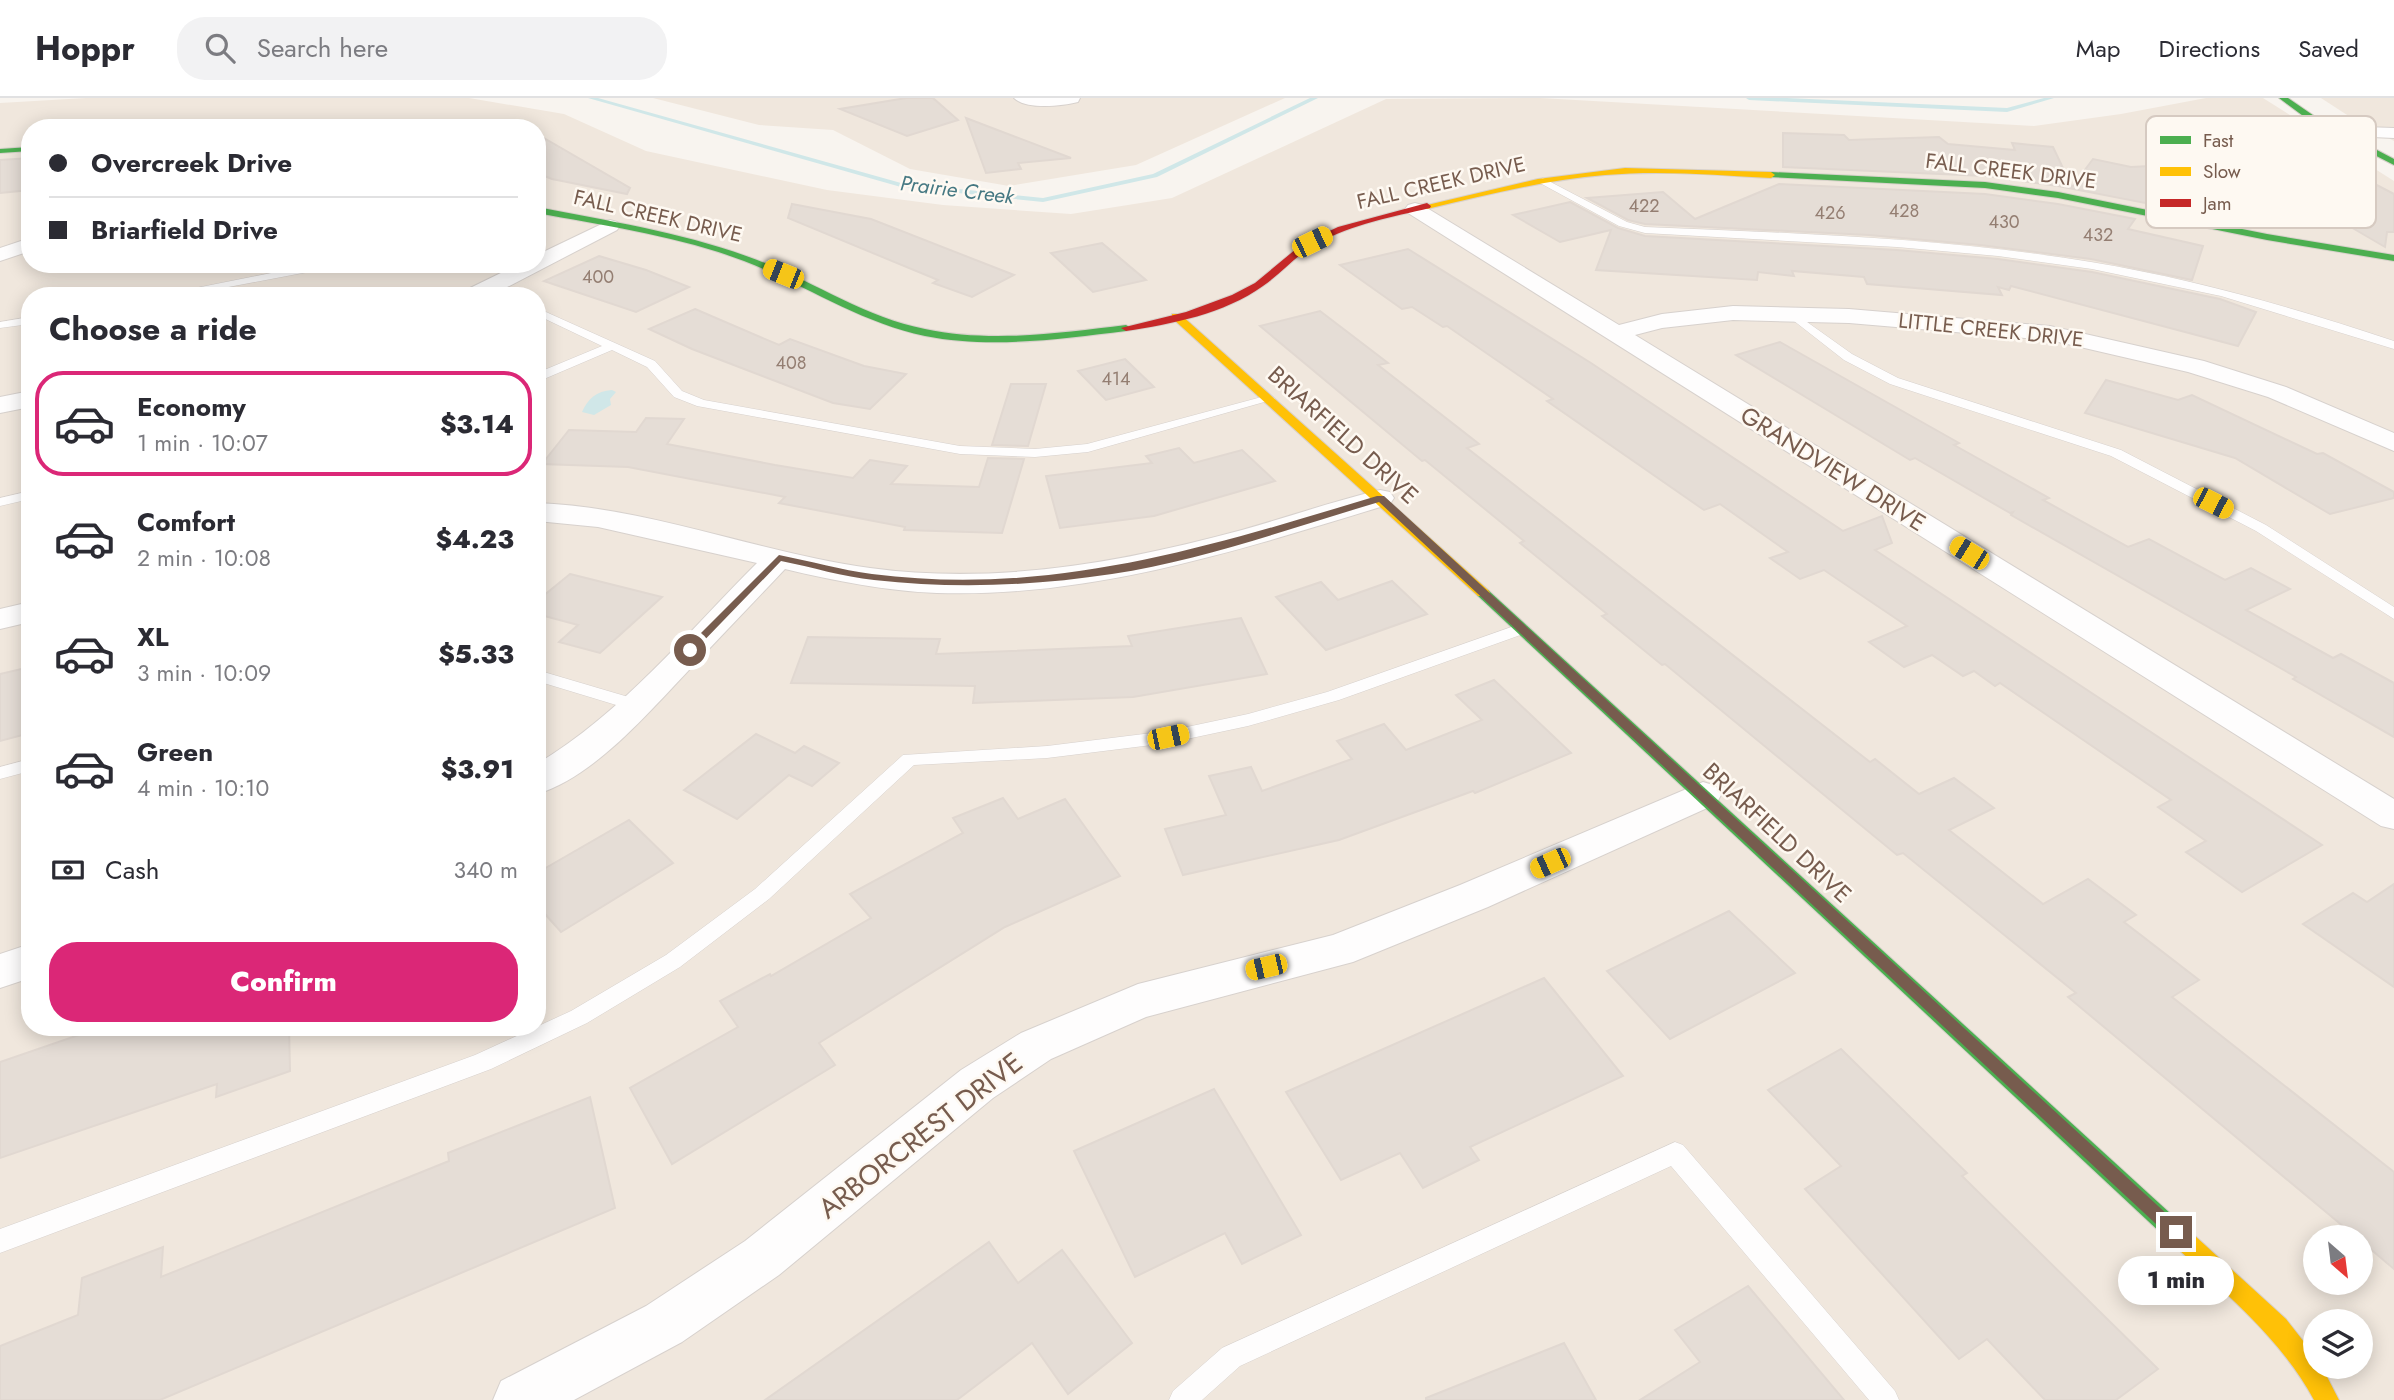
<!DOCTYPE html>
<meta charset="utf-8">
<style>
:root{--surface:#fff;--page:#f2f2f3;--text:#2b2b33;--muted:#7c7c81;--line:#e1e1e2;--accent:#db2777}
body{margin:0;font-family:Jost,sans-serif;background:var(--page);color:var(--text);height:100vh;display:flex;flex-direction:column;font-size:26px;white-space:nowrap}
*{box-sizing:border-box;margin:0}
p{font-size:23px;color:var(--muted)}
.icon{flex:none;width:38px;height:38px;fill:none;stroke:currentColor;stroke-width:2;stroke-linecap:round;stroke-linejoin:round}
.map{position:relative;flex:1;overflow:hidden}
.details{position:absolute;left:21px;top:189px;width:525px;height:749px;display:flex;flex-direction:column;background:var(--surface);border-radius:28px;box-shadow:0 4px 18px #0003}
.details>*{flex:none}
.guide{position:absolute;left:21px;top:21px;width:525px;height:154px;border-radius:28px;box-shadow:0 4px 18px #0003;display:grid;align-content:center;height:154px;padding:0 28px;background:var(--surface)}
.needle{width:46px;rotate:152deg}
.controls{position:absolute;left:2303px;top:1127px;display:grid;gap:14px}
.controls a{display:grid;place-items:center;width:70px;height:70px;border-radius:50%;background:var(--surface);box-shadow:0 4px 18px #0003;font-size:35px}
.end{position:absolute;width:32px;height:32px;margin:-16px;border:9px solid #775c4e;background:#fff;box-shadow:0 0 0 4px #fff}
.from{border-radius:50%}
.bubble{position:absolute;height:49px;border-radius:24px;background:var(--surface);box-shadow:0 4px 18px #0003;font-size:23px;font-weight:800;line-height:49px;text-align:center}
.car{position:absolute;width:21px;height:42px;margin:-21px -10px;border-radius:9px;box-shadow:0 0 5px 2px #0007;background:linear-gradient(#f5c518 24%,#345 0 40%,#f5c518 0 76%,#345 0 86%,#f5c518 0)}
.guide b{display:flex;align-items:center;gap:24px;height:66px;font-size:26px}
.guide b+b{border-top:2px solid var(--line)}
.guide i{width:18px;height:18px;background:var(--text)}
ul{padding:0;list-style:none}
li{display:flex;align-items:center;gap:21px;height:105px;margin:0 14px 10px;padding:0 14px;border:4px solid transparent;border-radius:28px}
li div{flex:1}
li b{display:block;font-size:26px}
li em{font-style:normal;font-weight:800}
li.active{border-color:var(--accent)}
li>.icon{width:63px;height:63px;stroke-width:1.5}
h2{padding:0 28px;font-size:32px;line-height:84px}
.pay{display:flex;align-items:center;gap:18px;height:77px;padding:0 28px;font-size:26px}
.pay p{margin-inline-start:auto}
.action{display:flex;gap:14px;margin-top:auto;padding:14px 28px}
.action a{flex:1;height:80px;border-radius:28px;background:var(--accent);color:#fff;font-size:28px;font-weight:800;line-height:80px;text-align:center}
header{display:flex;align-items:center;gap:42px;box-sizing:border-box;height:98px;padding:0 35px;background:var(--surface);border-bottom:2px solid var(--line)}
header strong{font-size:33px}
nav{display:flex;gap:38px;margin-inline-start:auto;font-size:24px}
.search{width:490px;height:63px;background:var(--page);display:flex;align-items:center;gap:18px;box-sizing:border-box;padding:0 24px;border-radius:28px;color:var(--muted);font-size:26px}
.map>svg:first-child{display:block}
.residential{fill:#f0e7dd;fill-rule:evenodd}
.water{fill:#d0e7e8}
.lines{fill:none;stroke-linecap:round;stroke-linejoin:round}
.stream{fill:#d0e7e8;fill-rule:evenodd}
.building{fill:#e5ddd6;stroke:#e1d8d1;stroke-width:2}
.lane-casing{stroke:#d7d1cd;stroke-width:1}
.street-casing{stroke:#d7d1cd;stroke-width:2}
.fast-casing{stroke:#d8d1cb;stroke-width:2}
.slow-casing{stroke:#d8d1cb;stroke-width:2}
.jam-casing{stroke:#d8d1cb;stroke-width:2}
.lane{fill:#fefdfd;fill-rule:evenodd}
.street{fill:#fefdfd;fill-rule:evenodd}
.fast{fill:#4caf50;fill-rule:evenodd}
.slow{fill:#ffc107;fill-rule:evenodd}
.jam{fill:#c62828;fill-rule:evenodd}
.route{fill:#775c4e}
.labels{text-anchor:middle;stroke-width:5;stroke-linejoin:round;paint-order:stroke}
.far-number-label{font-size:18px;fill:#947e72}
.far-street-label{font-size:21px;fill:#775c4e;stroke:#fef9f2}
.far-water-label{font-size:21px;font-style:italic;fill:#457882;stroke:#fef9f2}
.street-label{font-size:24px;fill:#775c4e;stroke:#fef9f2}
.near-street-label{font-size:28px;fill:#775c4e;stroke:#fef9f2}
.key{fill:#fef9f2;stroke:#d6cac1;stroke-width:2}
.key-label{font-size:19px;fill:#775c4e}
</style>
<header>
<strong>Hoppr</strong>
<div class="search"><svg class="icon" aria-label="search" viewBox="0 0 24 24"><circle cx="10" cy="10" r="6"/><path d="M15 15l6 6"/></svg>Search here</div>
<nav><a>Map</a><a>Directions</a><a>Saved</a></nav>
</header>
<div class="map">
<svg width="2394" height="1302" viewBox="0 0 2394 1302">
<rect width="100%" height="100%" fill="#f8f4ef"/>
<g class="residential">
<path d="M86,0H469L564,16L646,53L827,92L943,107L1071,116L1172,100L1386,1L1540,0L2034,28L2121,16L2206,0H2263L2394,83V1302H0V5ZM30,30H537V166H30ZM30,198H537V929H30ZM2315,1139H2361V1185H2315ZM2315,1223H2361V1269H2315Z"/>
<path d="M653,0H1285L1136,67L1009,88L910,71L833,32L759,27Z"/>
<path d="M2321,0H2394V43L2361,26Z"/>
</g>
<path class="water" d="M612,292L616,294L610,301L611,307L594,317L582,314C588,301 596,293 612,292Z"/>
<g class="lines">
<g class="stream">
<path d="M588,0H598L901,85L1043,100L1153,76L1310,0H1318L1157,79L1043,104L901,89Z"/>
<path d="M1746,0H1787L2007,10L2044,0H2054L2007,14L1749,2Z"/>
</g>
</g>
<g class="building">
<path d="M906,0H933L958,22L907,38L840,11Z"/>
<path d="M966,20L1071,60L1018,65L1021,71L986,75Z"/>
<path d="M1783,35L1844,37L1849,42L1939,39L1948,46L2015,52L2012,45L2053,49L2072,89L2093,61L2131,69L2168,67L2145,105L2058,88L1985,78L1783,69Z"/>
<path d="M537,36L630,90L627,96L552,81L537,75Z"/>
<path d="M2315,55L2394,96V134H2387L2385,149L2236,62Z"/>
<path d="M30,60V92L0,95V62Z"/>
<path d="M1779,86L1985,96L2058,106L2135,121L2128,131L2203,148L2192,182L2091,161L1980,147L1869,137L1645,126L1628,122L1587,100L1663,94L1695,121Z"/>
<path d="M1570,104L1618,130L1645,138L1897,152L1998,161L2092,174L2220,201L2256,214L2238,248L2011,188L2009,192L1998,189L2002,197L1867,186L1864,179L1792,173L1794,178L1758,174L1757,182L1596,172L1611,132L1560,144L1513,117Z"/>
<path d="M792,106L871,121L1014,177L972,199L933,185L938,182L788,120Z"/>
<path d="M1102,145L1146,182L1093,194L1051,155Z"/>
<path d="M1408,151L1591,265L1843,433L1882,418L1892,445L1875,452L2322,747L2242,794L2186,754L2206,743L2158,709L2171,702L2000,585L1995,588L1974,573L1963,578L1932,557L1904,569L1869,544L1907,528L1824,472L1800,481L1770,460L1788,454L1720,406L1704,412L1547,303L1553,301L1447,228L1443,229L1412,209L1402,211L1340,167Z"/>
<path d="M599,158L646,172L689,189L636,214L544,183Z"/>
<path d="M695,211L779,247L790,241L864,268L906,276L870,311L833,305L692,251L649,231Z"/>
<path d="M1320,213L1388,265L1378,267L1479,346L1467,350L1870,664L1875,661L1919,696L1954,680L1994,710L1949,732L2043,806L2088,781L2136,817L2124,824L2199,882L2172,899L2394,1074V1171L2361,1143V1139H2356L2068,899L2076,895L1903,755L1897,757L1665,566L1662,567L1602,518L1607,516L1520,445L1524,443L1425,362L1422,363L1260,228Z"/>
<path d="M1780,244L1959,345L1954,347L2049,400L2043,402L2128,449L2149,441L2225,482L2251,470L2290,491L2246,512L2333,560L2341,556L2394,585V639L2293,581L2296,579L2011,417L2013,414L2010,415L1915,360L1910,362L1736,257Z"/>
<path d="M1125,261L1154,289L1106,302L1078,273Z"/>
<path d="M2106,282L2178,302L2192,297L2317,356L2323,355L2394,394V400L2330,416L2235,360L2085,315Z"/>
<path d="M1011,286H1046L1028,348L992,347Z"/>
<path d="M646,320L684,321L667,346L775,367L853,380L870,362L907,368L891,386L979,389L988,360L1024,361L1002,435L904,432L905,429L779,405L785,399L628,369L542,366L569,332L636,334Z"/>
<path d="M1179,350L1194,365L1242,352L1275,383L1154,418L1060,430L1046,378L1152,365L1146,358Z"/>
<path d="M570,476L662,499L600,555L559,544L578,527L537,516V503Z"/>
<path d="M1392,483L1427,516L1326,552L1276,499L1321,484L1338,502Z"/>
<path d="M1241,520L1267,576L1133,599L973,605L975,588L791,585L808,539L940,541L936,556L1132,548L1128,538Z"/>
<path d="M30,569V635L0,643V576Z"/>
<path d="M1494,582L1571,655L1475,695L1473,693L1339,742L1183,777L1165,731L1226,717L1209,678L1251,669L1262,693L1352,661L1337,643L1384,626L1406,652L1482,622L1456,597Z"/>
<path d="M756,636L795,655L804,648L839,665L812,688L789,677L737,721L684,692Z"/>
<path d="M1003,700L1018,721L1065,701L1120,778L1005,829L819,945L835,967L672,1066L630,990L738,929L720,903L770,876L771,878L871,820L850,796L963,735L953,720Z"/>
<path d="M629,722L673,765L561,834L537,807V775Z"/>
<path d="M2394,786V889L2303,826L2353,795L2367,804Z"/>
<path d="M1729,813L1795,875L1670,941L1607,873Z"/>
<path d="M1544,880L1623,978L1470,1049L1479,1062L1423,1090L1400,1055L1341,1082L1286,994Z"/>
<path d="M102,929H289L290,973L216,999L217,986L0,1060V964Z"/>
<path d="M1841,951L1967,1075L1962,1078L2158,1271L2116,1302H2045L1987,1241L1959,1261L1805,1091L1841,1068L1768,992Z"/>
<path d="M1214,991L1301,1137L1242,1166L1225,1135L1135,1179L1074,1053Z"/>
<path d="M590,999L615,1110L160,1302H0V1248L78,1217L82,1180L163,1149L161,1179L449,1063L448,1055Z"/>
<path d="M989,1144L1018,1185L1062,1152L1132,1245L1068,1296L1032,1245L957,1302H765Z"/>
<path d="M1748,1188L1844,1302H1640L1700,1264L1675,1232Z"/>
<path d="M1564,1245L1596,1302H1426V1300Z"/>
</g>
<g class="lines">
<g class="lane-casing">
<g id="lane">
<path d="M1543,80L1627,124L1645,129C1794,135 1944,140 2091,164C2194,181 2295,210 2394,243V251L2221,198L2092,171L1998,158L1897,149L1645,135L1619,128L1540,85L1538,83Z"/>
<path d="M305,166H316L318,170L313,173L181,198H156L306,168Z"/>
<path d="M488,187L508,196L509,198H495L484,192V188Z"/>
<path d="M537,210L655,263L682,293L704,302L960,348L1035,351L1087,346L1269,297L1275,301L1088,354L1035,359L960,356L697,308L674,299L647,269L612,252L537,284V275L602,248L537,217Z"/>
<path d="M1793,214L1852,256L1898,280L2121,352L2266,427L2394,509V521L2256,433L2111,358L1890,286L1844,262L1789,219V215Z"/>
<path d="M30,219V226L0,230V224Z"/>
<path d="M30,393V401L0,408V400Z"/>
<path d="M1520,526L1526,527L1528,531L1526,535L1339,602L1248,628L1168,645L1047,660L914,667L769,801L680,869L587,925L491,971L0,1155V1131L475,957L571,913L666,857L755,791L903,657L1047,648L1168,633L1248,616L1327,594Z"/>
<path d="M537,572L642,603L644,607L636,613L537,583Z"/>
<path d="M30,661V673L0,681V669Z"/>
<path d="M1675,1044L1683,1047L1895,1293L1899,1302H1869L1671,1068L1240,1268L1202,1302H1169L1173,1293L1222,1250Z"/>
</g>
</g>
<g class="street-casing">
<g id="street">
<path d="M1014,0H1080L1078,4C1062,8 1026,12 1014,0Z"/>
<path d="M2334,28L2394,30V40L2328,37L2325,33Z"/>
<path d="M1415,105L1422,107L1619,227L1662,216L1733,208L1849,211L2050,228L2204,263L2286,289L2394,335V353L2268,299L2188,274L2050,242L1849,225L1733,222L1662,230L1635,237L2394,701V731L2381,728L1408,115L1405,111L1408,107Z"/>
<path d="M610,122L617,124L620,128L617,132L490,198H461L464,193L519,166H537V157Z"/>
<path d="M30,140V153L0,163V150Z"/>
<path d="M30,293V309L0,315V299Z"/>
<path d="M1380,392L1390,394L1394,400L1390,406C1243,451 1093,500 937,495C886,493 835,483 785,471C753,505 721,538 689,572C649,614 594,679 537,696V666C622,615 688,534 757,465L598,429L537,423V405C649,409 759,455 870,470C996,487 1120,465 1242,432C1288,419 1334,403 1380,392Z"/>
<path d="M30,504V524L0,531V511Z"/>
<path d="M1703,684L1716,688L1721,697L1716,706L1488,809L1353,864L1146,919L1051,961L993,1000L779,1177L682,1244L574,1302H493L501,1283L646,1208L745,1143L961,972L1021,935L1138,886L1333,837L1460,787Z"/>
<path d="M30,846V880L0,890V856Z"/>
</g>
</g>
<g class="fast-casing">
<g id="fast">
<path d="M2279,0H2288L2320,22L2394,61V67L2314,26Z"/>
<path d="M30,49V53L0,55V51Z"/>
<path d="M1771,74L1985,84L2058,94L2267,136L2394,157V163L2267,142L2058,100L1985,90L1768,79L1767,77Z"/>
<path d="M537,109C608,123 681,134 749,159C809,180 862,219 925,231C991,245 1060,235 1126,227L1131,230L1126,233C1060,241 991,251 925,238C859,224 806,187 744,163C678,138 606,128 537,115Z"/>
<path d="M1483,491L1488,492L2194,1137L2197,1144L2194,1151L2186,1155L2178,1151L1478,498L1476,495L1478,492Z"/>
</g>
</g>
<g class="slow-casing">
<g id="slow">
<path d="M1625,70L1771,74L1775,77L1771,80C1716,77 1660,72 1605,77C1545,82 1486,97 1427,111L1423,108L1538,81Z"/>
<path d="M1172,216H1180L1488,492L1490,495L1488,498H1478L1172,220Z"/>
<path d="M2186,1133L2194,1137L2286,1221L2315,1258V1269H2322L2339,1302H2314C2281,1241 2228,1198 2178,1151L2175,1144L2178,1137Z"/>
</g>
</g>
<g class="jam-casing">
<path id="jam" d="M1427,105L1431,108L1430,110C1392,119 1353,126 1318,145C1297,156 1282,175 1263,188C1224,216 1172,226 1126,233L1121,230L1186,214L1232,197L1255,185L1302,146L1338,129Z"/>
</g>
<use href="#lane" class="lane"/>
<use href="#street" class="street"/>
<use href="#fast" class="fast"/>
<use href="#slow" class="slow"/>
<use href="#jam" class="jam"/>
</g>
<path class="route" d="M1377,398H1384L2181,1129L2183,1134L2181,1139L2176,1142L2170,1139L1379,404C1291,430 1203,462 1112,476C1033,488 954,491 874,482C843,479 812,469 781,463L693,554L684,552L779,457C810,463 841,472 872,476C1052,499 1208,449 1377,398Z"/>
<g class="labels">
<g class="far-number-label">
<text x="1644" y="114">422</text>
<text x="1904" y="119">428</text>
<text x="1830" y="121">426</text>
<text x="2004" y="130">430</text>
<text x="2098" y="143">432</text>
<text x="598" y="185">400</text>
<text x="791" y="271">408</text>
<text x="1116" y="287">414</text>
</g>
<g class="far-street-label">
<text transform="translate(2011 73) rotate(7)" y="7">FALL CREEK DRIVE</text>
<text transform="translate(1441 85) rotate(-13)" y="7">FALL CREEK DRIVE</text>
<text transform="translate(658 118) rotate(13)" y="7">FALL CREEK DRIVE</text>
<text transform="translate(1991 232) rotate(6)" y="7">LITTLE CREEK DRIVE</text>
</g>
<g class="far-water-label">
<text transform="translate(957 92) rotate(7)" y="7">Prairie Creek</text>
</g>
<g class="street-label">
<text transform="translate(1343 337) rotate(42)" y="8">BRIARFIELD DRIVE</text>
<text transform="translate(1833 371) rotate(32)" y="8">GRANDVIEW DRIVE</text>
<text transform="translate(1777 735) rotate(43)" y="8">BRIARFIELD DRIVE</text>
</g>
<g class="near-street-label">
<text transform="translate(920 1037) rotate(-38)" y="10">ARBORCREST DRIVE</text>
</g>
</g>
<rect x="2146" y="18" width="230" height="112" rx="10" class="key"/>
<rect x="2160" y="38" width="31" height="8" fill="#4caf50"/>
<rect x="2160" y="69" width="31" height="9" fill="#ffc107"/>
<rect x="2160" y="101" width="31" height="8" fill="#c62828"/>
<g class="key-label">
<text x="2203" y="49">Fast</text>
<text x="2203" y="80">Slow</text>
<text x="2203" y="112">Jam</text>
</g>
</svg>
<div class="controls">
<a><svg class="needle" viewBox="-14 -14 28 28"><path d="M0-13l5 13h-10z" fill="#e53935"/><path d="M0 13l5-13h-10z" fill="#7c7c81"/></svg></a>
<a><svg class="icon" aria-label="layers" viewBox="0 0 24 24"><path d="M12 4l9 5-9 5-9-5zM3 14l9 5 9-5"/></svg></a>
</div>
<i class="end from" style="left:690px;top:552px"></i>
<i class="end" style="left:2176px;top:1134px"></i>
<div class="bubble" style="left:2118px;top:1158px;width:116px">1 min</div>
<i class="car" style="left:1312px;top:144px;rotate:64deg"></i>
<i class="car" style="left:783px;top:176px;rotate:292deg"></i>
<i class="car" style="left:2213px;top:405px;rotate:117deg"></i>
<i class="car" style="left:1969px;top:455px;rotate:302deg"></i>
<i class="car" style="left:1168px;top:639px;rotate:78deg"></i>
<i class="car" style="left:1550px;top:765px;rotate:246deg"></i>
<i class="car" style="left:1266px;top:869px;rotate:257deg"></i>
<div class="guide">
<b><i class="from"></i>Overcreek Drive</b>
<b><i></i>Briarfield Drive</b>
</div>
<section class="details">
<h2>Choose a ride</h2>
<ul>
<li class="active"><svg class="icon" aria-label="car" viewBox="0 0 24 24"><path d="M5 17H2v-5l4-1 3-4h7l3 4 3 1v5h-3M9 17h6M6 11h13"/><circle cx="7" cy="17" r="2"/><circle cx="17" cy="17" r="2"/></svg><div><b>Economy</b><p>1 min · 10:07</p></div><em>$3.14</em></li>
<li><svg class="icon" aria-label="car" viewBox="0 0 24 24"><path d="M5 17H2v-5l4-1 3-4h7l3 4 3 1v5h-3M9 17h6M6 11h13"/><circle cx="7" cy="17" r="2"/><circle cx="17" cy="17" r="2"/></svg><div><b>Comfort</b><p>2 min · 10:08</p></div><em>$4.23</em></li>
<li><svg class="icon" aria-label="car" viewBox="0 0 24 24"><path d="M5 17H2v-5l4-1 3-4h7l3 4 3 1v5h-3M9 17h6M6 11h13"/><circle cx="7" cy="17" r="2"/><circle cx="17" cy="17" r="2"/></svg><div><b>XL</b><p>3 min · 10:09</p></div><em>$5.33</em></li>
<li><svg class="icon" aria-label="car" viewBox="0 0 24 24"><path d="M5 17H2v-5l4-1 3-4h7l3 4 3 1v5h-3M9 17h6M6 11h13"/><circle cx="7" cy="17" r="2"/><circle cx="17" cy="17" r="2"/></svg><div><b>Green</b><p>4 min · 10:10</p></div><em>$3.91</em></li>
</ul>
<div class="pay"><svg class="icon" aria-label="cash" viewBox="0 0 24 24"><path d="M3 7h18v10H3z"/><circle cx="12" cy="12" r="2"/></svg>Cash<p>340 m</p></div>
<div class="action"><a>Confirm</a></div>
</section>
</div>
